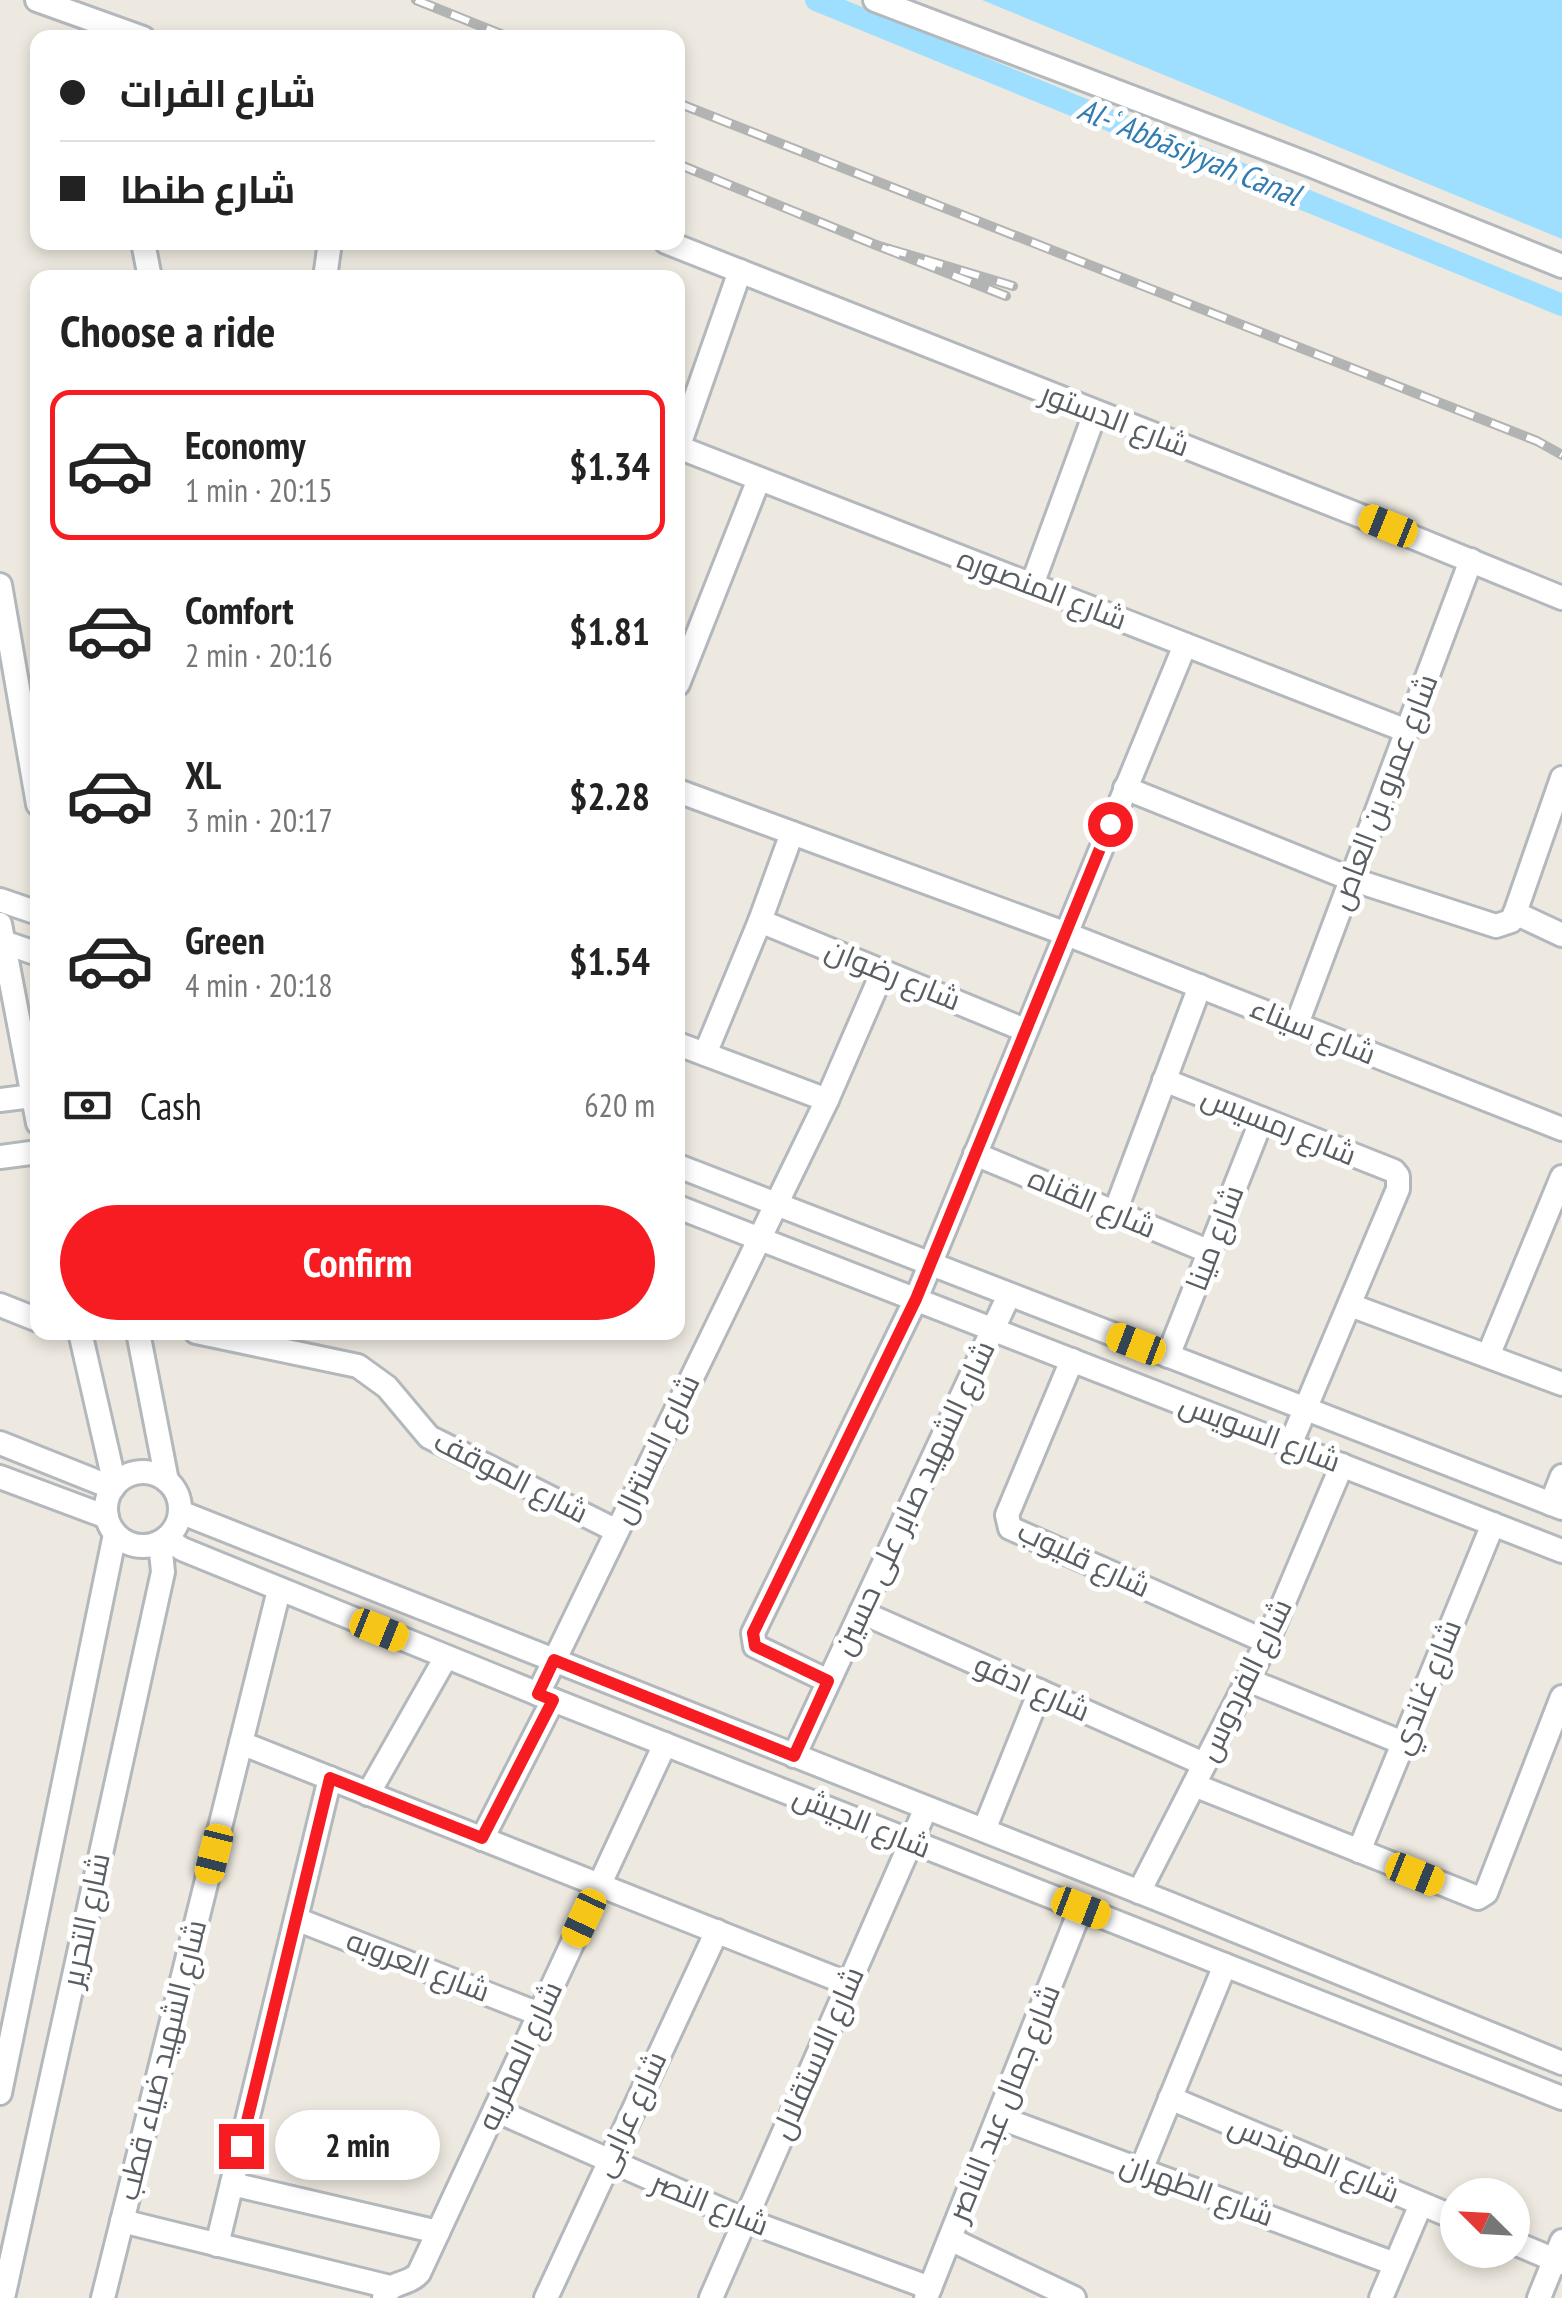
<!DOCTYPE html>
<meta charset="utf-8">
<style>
:root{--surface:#fff;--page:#f6f6f6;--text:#222;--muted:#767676;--line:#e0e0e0;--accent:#f71c21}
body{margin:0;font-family:"PT Sans Narrow",Cairo,sans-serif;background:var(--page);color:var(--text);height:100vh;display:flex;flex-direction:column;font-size:38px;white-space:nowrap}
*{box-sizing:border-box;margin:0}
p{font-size:32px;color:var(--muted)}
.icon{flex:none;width:55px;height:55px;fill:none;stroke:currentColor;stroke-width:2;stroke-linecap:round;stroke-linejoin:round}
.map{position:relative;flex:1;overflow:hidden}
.drawer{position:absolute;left:30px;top:270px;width:655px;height:1070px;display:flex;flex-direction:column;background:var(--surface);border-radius:20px;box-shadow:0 5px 15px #0003}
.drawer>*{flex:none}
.top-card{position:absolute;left:30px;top:30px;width:655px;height:220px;border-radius:20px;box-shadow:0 5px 15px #0003;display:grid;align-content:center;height:220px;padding:0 30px;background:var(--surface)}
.needle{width:65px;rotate:294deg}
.tools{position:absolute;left:1440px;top:2178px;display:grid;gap:20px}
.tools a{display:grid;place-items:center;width:90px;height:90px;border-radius:50%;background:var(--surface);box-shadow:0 5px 15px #0003;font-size:50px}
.end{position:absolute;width:45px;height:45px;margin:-22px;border:12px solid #f71c21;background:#fff;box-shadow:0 0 0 5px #fff}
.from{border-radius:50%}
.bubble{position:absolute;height:70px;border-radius:35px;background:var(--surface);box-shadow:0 5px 15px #0003;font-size:32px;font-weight:800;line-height:70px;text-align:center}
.car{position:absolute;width:30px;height:60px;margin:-30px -15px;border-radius:12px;box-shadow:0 0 8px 2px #0007;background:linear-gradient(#f5c518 24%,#345 0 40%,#f5c518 0 76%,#345 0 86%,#f5c518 0)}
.top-card b{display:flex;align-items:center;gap:35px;height:95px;font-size:38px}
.top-card b+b{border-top:2px solid var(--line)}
.top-card i{width:25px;height:25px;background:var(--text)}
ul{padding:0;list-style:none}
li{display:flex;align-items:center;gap:30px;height:150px;margin:0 20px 15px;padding:0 10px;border:5px solid transparent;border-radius:20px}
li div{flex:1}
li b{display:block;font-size:38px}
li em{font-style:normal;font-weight:800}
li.current{border-color:var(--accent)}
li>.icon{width:90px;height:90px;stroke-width:1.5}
h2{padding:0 30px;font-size:45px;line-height:120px}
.pay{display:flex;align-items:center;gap:25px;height:110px;padding:0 30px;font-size:38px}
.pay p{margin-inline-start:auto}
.button{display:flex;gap:20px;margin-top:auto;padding:20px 30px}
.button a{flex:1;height:115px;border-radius:60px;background:var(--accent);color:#fff;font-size:40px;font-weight:800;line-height:115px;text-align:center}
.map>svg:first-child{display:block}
.water{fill:#9edfff}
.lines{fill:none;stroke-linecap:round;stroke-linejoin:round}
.canal{stroke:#9edfff;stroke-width:22}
.minor-casing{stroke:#b3b8bc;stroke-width:28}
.minor{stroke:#fff;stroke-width:22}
.rail-casing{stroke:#b2b3b3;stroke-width:10}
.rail{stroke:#fff;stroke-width:6;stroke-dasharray:19;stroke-linecap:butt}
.route{stroke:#f71c21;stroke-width:12}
.labels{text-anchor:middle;stroke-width:10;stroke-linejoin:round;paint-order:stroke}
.street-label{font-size:30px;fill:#595e62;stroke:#fff}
.water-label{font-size:32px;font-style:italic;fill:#317cb0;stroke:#fff}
</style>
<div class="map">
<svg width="1562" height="2298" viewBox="0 0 1562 2298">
<rect width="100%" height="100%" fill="#ede9e0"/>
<path class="water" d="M982,0H1562V239Z"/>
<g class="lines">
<path class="canal" d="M816,0L1562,305"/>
<g class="minor-casing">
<g id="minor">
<path d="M37,0L143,38"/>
<path d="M875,0L1310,165L1562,266"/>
<path d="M143,242L150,278"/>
<path d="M666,242L1361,516L1562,598"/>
<path d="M325,278L330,242"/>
<path d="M678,447L1407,731"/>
<path d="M678,448L740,271"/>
<path d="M0,585L38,804"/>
<path d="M1032,585L1095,413"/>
<path d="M678,684L759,479"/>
<path d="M1125,788L1351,879L1496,926L1511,921L1515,913L1562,778"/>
<path d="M678,791L1064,933L1562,1129"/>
<path d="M0,900L38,913"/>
<path d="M1515,913L1562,935"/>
<path d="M760,921L1025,1030"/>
<path d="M0,924L38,1123"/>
<path d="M0,941L38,954"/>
<path d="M1297,1024L1471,560"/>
<path d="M678,1044L827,1100"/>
<path d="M705,1054L760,921L792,833"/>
<path d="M1164,1080L1394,1171L1398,1176V1189L1290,1445"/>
<path d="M0,1100L32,1096"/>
<path d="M975,1154L1210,1252"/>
<path d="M0,1157L38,1152"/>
<path d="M678,1166L1562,1508"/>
<path d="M678,1207L1562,1551"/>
<path d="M1115,1212L1200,986"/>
<path d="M0,1305L38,1320"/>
<path d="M1350,1305L1562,1384"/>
<path d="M80,1332L115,1485"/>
<path d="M138,1332L167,1481"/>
<path d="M196,1332L358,1366L387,1387L429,1437L617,1531"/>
<path d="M1168,1356L1262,1119"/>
<path d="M1488,1356L1562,1177"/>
<path d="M1072,1360L1007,1515L1010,1528L1267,1642"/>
<path d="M0,1443L113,1488"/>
<circle cx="143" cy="1509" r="37"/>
<path d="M0,1477L107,1517"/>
<path d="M1551,1504L1562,1476"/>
<path d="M180,1512L1170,1904L1562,2063"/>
<path d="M166,1538L182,1549L553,1700L1562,2098"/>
<path d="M861,1612L1204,1764"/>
<path d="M1248,1680L1403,1743"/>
<path d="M828,1681L755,1646L753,1633L916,1299L1185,645"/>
<path d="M538,1694L827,1100L883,971"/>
<path d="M241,1743L849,1984"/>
<path d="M794,1756L1009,1295"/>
<path d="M1194,1785L1478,1898L1486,1893L1562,1697"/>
<path d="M368,1794L446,1657"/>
<path d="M984,1830L1040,1691"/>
<path d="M482,1839L553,1700"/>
<path d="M1359,1851L1493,1524"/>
<path d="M1139,1892L1267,1642L1342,1465"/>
<path d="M296,1919L539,2014"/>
<path d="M0,2093L115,1534"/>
<path d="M1170,2098L1458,2219"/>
<path d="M495,2110L745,2220L930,2288"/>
<path d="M998,2117L1395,2264"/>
<path d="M1141,2170L1225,1965"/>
<path d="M232,2184L438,2232"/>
<path d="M122,2221L390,2287"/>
<path d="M950,2239L1074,2298"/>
<path d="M1512,2242L1562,2263"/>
<path d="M217,2245L330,1778"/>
<path d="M3,2298L163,1572L160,1542"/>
<path d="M103,2298L279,1590"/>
<path d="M384,2298C391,2280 408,2286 419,2273L665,1744"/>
<path d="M546,2298L717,1931"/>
<path d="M711,2298L926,1808"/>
<path d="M926,2298L1081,1908"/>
<path d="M1381,2298L1421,2204"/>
<path d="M1539,2298L1562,2241"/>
</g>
</g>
<use href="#minor" class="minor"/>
<g class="rail-casing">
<g id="rail">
<path d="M416,0L511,38"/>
<path d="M678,103L1537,441L1562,455"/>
<path d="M678,164L876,245"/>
<path d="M1006,296L876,245L1013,286"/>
</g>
</g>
<use href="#rail" class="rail"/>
</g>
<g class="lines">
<path class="route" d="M241,2146L330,1778L482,1838L553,1700L538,1694L554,1660L794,1756L828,1681L755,1646L753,1633L916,1299L1110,824"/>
</g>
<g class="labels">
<g class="street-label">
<text transform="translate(1115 420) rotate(21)" y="10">شارع الدستور</text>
<text transform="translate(1042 589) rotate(21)" y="10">شارع المنصوره</text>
<text transform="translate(1384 792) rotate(-69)" y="10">شارع عمرو بن العاص</text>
<text transform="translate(893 975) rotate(22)" y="10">شارع رضوان</text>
<text transform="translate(1313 1031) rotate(22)" y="10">شارع سيناء</text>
<text transform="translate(1279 1126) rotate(22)" y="10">شارع رمسيس</text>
<text transform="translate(1092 1203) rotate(23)" y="10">شارع القناه</text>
<text transform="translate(1215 1238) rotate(-69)" y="10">شارع مينا</text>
<text transform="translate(1260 1433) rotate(21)" y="10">شارع السويس</text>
<text transform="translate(656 1449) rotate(-64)" y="10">شارع السنترال</text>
<text transform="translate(511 1477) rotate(27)" y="10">شارع الموقف</text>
<text transform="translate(914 1498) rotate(-65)" y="10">شارع الشهيد صابر على حسين</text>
<text transform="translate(1084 1559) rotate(25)" y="10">شارع قليوب</text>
<text transform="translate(1245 1680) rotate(-64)" y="10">شارع الفردوس</text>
<text transform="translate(1426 1687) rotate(-68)" y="10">شارع غاندي</text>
<text transform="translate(1032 1688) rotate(24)" y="10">شارع ادفو</text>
<text transform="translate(862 1822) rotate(22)" y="10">شارع الجيش</text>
<text transform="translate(86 1920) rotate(-78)" y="10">شارع التحرير</text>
<text transform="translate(418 1966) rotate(21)" y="10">شارع العروبه</text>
<text transform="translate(818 2053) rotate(-66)" y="10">شارع الاستقلال</text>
<text transform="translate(520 2056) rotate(-65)" y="10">شارع المطريه</text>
<text transform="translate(162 2060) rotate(-76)" y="10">شارع الشهيد ضياء قطب</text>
<text transform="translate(1004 2103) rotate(-68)" y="10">شارع جمال عبد الناصر</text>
<text transform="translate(630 2114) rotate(-65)" y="10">شارع عرابى</text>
<text transform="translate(1314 2159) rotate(23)" y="10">شارع المهندس</text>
<text transform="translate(1197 2190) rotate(20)" y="10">شارع الطهران</text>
<text transform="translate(710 2204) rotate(22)" y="10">شارع النصر</text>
</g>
<g class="water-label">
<text transform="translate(1189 152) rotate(22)" y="11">Al-ʿAbbāsiyyah Canal</text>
</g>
</g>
</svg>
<div class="tools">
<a><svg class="needle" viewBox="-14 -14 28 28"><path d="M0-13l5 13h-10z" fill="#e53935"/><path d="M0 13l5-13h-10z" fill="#767676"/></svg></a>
</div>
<i class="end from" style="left:1110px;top:824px"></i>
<i class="end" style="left:241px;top:2146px"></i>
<div class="bubble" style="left:275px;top:2110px;width:165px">2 min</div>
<i class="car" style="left:1388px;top:526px;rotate:292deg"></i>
<i class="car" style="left:1136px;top:1344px;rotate:291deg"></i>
<i class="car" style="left:379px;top:1630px;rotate:112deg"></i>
<i class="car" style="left:214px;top:1854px;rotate:194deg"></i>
<i class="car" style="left:1415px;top:1874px;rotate:112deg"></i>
<i class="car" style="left:1081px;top:1908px;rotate:111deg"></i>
<i class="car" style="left:584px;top:1918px;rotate:205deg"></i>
<div class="top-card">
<b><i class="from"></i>شارع الفرات</b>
<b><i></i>شارع طنطا</b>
</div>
<section class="drawer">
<h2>Choose a ride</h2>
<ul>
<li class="current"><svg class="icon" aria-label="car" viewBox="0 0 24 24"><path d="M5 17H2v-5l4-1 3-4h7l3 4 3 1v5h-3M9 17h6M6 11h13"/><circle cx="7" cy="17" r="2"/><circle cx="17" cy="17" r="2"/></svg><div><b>Economy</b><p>1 min · 20:15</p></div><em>$1.34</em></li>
<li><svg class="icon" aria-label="car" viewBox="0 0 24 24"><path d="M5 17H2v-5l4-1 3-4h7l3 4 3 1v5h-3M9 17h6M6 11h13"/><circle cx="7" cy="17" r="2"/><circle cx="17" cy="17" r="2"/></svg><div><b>Comfort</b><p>2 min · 20:16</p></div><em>$1.81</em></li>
<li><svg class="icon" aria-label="car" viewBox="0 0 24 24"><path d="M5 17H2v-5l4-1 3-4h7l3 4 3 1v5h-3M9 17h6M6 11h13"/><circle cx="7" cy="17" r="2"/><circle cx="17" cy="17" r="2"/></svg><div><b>XL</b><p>3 min · 20:17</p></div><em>$2.28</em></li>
<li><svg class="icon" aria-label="car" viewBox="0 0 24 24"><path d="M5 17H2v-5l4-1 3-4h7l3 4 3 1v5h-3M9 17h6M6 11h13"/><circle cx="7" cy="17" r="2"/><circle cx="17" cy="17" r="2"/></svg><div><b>Green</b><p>4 min · 20:18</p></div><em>$1.54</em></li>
</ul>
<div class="pay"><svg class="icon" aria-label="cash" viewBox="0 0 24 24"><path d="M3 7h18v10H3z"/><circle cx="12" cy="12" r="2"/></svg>Cash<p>620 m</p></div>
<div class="button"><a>Confirm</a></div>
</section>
</div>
